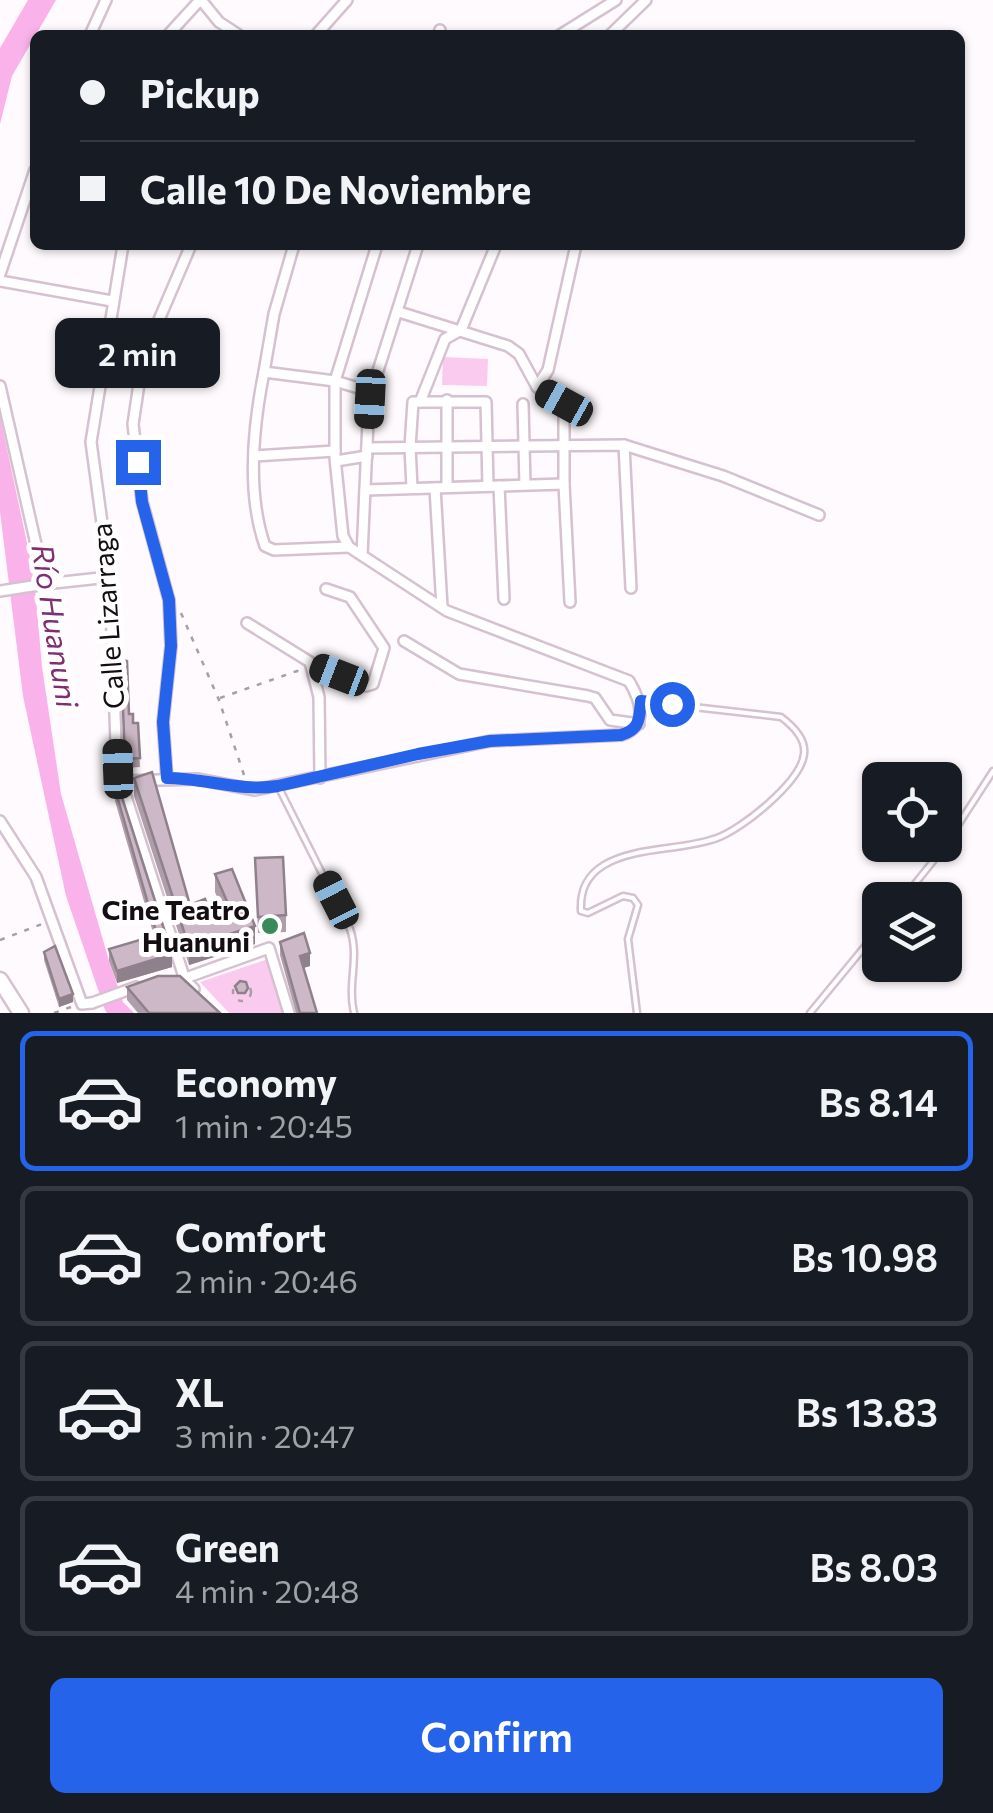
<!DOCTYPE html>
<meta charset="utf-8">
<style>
:root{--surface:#171b24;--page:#20242c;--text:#f1f3f6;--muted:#9ea1a6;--line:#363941;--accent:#2563eb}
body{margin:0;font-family:Commissioner,sans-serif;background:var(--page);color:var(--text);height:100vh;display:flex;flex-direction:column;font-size:38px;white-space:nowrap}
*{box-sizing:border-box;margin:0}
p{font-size:32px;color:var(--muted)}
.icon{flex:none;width:55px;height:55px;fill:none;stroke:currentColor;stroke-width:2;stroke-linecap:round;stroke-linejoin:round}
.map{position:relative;height:1013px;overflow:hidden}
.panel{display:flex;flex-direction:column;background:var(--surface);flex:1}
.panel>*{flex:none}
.hud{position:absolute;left:30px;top:30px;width:935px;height:220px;border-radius:15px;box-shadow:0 2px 8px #0004;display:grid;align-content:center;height:220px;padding:0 50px;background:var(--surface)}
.fabs{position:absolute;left:862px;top:762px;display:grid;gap:20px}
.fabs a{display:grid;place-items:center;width:100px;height:100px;border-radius:15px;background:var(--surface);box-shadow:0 2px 8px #0004;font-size:50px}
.end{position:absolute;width:45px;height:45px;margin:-22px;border:12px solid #2563eb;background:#fff;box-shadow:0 0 0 5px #fff}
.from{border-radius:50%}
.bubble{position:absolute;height:70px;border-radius:15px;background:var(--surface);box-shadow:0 2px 8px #0004;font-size:32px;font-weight:600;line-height:70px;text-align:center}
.car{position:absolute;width:30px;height:60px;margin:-30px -15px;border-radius:12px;box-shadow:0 0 8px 2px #0007;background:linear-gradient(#222 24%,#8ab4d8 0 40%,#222 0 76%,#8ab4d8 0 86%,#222 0)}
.hud b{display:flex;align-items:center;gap:35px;height:95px;font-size:38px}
.hud b+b{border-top:2px solid var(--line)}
.hud i{width:25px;height:25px;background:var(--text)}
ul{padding:18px 0 0;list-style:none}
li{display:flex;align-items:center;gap:30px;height:140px;margin:0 20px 15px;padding:0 30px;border:5px solid var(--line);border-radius:15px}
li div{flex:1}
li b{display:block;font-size:38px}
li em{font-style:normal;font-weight:600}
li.active{border-color:var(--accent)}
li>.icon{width:90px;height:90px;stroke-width:1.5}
.cta{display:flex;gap:20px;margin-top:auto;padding:20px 50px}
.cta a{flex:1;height:115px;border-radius:15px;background:var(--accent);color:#fff;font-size:40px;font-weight:600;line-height:115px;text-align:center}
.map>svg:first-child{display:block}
.green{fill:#facbee}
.water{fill:#fab2ea}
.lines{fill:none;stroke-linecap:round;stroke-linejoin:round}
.service-casing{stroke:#d5c1d0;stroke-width:9}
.minor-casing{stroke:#d5c1d0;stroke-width:14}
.primary-casing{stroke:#d5c1d0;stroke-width:19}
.path{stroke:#a5a0a4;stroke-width:2.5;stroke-dasharray:5 8;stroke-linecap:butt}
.service{stroke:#fff;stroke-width:4}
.minor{stroke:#fff;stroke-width:9}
.primary{stroke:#fff;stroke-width:14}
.wall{fill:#af9eaa}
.shaded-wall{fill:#8f818b}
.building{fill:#ccb8c6;stroke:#8f818b;stroke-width:2.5}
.route{stroke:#2563eb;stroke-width:12}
.poi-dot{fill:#39895a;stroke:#fff;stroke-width:4}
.labels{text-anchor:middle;stroke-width:10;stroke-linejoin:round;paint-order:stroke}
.street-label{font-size:28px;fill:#140e13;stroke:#fff}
.poi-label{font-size:28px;font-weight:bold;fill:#140e13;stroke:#fff;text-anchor:end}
.water-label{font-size:30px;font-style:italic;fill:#802e72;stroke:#fff}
</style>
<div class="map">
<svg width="993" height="1013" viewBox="0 0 993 1013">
<rect width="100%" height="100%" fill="#fefafd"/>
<g class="green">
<path d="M443,357L488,359L487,386L442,385Z"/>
<path d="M268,959L284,1013H229L200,982Z"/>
</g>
<g class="water">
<path d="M28,0H56L12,76L0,124V48Z"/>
<path d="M0,416L34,576L42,667L61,794L109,961L123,1002L134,1013H107L105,1010L66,896L23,696L0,512Z"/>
</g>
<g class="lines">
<g class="service-casing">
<g id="service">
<path d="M278,786L350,929C360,957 347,984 354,1013"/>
<path d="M902,900L942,850L993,771"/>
<path d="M637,1013L628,939L638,905L633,898L623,896L588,913L581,911C580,891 586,876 604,865C636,846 681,851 717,838C742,829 801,782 804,754C806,739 793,726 781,717L641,701"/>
<path d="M810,1013L880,928"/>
</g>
</g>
<g class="minor-casing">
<g id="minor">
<path d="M201,0L219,22L239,35"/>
<path d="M90,35L106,0"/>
<path d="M168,35L200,0"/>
<path d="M316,35L347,0"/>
<path d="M438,35L440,30"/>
<path d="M560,35L616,0"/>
<path d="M610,35L646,0"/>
<path d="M123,245L91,442L110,582L117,769L185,980L194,989"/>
<path d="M294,245L274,314L264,372L335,381L372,392"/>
<path d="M0,274L35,170"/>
<path d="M0,281L112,301"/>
<path d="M264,372C253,427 246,492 265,546L274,550L349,547"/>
<path d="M0,386L45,584L0,591"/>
<path d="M537,387L548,370L576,245"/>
<path d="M447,400V487"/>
<path d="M420,402L445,339L461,330L496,245"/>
<path d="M523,404L525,485"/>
<path d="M624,445L631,588"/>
<path d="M367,448L624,445L723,476L819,515"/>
<path d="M254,456L335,451"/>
<path d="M336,461L367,456"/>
<path d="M564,484L570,602"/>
<path d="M499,486L504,599"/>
<path d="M412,488L410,447L413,402H486L488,486"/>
<path d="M435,488L442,607"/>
<path d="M365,490L564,484V403L537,387L519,354L508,346L399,312"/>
<path d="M362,555L369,399L418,245"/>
<path d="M45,584L109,577"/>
<path d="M247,623L310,662L319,697L320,778"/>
<path d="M404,641L459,674L588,696L595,698L610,720L639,724"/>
<path d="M312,665L366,686L373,684L384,648L350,597L326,589"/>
<path d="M167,779L163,722L171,646L169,600L142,501L133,424L143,357L191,245"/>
<path d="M122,781L197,779L255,790L490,741L621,735C649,726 641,701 629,681L447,611L349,547L343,536L335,458V381L377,245"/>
<path d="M0,821L36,877L82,1004L92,1003"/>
<path d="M180,980L269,948L289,1013"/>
<path d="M92,1003L136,987"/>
</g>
</g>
<g class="primary-casing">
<path id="primary" d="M0,980L21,1013"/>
</g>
<g class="path">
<path d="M181,613L219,700L245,778"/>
<path d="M220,698L297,671L302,673"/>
<path d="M0,940L42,924"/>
<circle cx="242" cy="992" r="9"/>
<path d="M54,1013L71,1007"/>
</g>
<use href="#service" class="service"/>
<use href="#minor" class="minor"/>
<use href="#primary" class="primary"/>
</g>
<g class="wall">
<path d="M121,660L129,714L133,723H138L140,767L125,768Z"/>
<path d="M134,778L190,905L214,922L226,918L215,892V874L255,944L189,965L134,796Z"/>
<path d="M115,789L172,967L117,983L109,961V949L154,936L115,801Z"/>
<path d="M255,858L286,915V932L258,933Z"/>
<path d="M280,942L310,966L303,968L317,1013H296L280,955Z"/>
<path d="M44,952L73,1002L59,1007L44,960Z"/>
<path d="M127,987L220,1013H138L127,1000Z"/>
</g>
<g class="shaded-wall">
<path d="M255,926V944L189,965V947Z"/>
<path d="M310,953V966L300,969V956Z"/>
<path d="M172,954V967L117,983V971Z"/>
<path d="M73,994V1002L59,1007V999Z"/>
</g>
<g class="building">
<path d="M121,660L127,661L129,714H133V723H138L140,758L125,759Z"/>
<path d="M152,772L190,905L205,899L214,922L233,915L215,874L232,869L255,926L189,947L134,778Z"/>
<path d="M119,788L172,954L117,971L109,949L157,935L115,789Z"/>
<path d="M283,857L286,915L258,917L255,858Z"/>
<path d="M304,933L310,953L300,956L317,1013H300L280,942Z"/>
<path d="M55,946L73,994L59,999L44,952Z"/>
<path d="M158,976H180L220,1013H149L127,987Z"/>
<path d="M240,981L246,982L248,988L245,993H238L235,986Z"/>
</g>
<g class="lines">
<path class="route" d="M138,462L142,502L169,600L171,646L163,722L167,778C205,778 240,792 278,786L418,754L490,741L621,735C640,729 639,720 641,701L672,704"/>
</g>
<circle class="poi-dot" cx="270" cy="926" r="10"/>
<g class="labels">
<g class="street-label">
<text transform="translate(108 616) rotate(-94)" y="10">Calle Lizarraga</text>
</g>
<g class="poi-label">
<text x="250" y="920">Cine Teatro<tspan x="250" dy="32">Huanuni</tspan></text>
</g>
<g class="water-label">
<text transform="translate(54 626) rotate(81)" y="10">Río Huanuni</text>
</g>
</g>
</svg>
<div class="fabs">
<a><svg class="icon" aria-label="locate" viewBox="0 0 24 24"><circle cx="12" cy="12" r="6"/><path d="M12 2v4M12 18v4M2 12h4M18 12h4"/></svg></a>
<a><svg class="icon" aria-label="layers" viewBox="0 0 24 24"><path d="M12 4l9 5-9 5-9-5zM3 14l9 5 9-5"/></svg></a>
</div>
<i class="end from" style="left:672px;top:704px"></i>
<i class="end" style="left:138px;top:462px"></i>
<div class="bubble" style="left:55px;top:318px;width:165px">2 min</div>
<i class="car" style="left:370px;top:399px;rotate:183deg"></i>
<i class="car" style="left:564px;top:403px;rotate:299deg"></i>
<i class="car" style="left:339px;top:675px;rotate:291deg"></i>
<i class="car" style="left:118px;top:769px;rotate:358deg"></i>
<i class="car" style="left:336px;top:900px;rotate:333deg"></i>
<div class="hud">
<b><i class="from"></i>Pickup</b>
<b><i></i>Calle 10 De Noviembre</b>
</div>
</div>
<section class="panel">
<ul>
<li class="active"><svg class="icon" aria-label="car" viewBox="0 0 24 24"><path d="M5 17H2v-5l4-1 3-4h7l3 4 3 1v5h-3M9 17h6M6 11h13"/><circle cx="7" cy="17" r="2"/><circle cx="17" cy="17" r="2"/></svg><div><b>Economy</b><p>1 min · 20:45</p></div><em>Bs 8.14</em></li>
<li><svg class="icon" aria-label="car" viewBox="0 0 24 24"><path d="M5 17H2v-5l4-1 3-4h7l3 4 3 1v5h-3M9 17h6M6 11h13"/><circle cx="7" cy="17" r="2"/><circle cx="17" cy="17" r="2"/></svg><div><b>Comfort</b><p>2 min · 20:46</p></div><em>Bs 10.98</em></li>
<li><svg class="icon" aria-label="car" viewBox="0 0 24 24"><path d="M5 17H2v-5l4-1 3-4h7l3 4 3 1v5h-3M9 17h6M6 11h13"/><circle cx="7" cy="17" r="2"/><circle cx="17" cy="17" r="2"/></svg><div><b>XL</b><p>3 min · 20:47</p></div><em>Bs 13.83</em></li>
<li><svg class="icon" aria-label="car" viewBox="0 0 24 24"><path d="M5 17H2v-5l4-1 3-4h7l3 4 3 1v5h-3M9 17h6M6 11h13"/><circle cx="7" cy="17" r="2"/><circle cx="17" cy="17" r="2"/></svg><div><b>Green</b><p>4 min · 20:48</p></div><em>Bs 8.03</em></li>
</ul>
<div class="cta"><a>Confirm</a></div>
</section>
